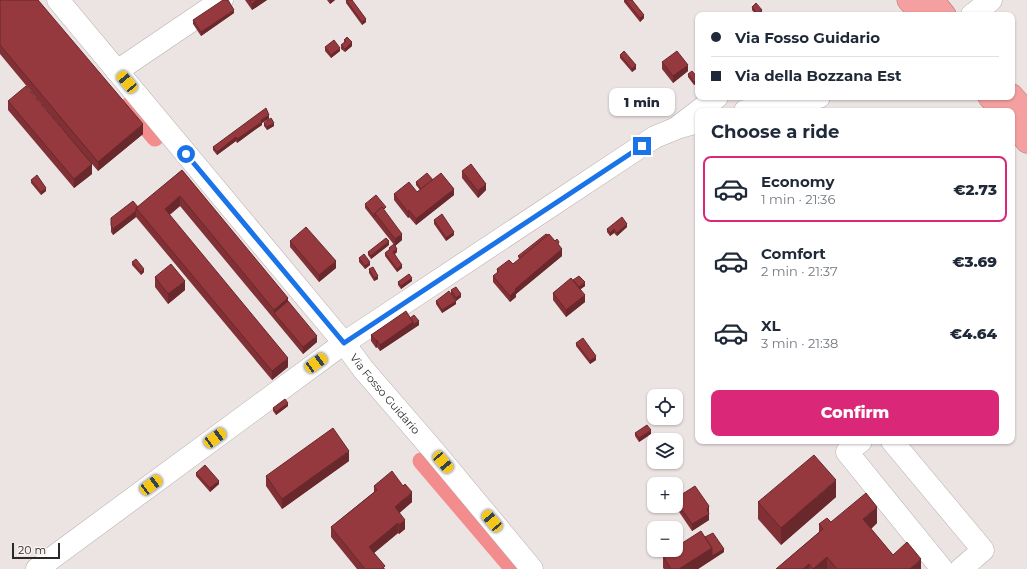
<!DOCTYPE html>
<meta charset="utf-8">
<style>
:root{--surface:#fff;--page:#f2f2f3;--text:#1f2937;--muted:#747a83;--line:#e0e1e3;--accent:#db2777}
body{margin:0;font-family:Montserrat,sans-serif;background:var(--page);color:var(--text);height:100vh;display:flex;flex-direction:column;font-size:15px;white-space:nowrap}
*{box-sizing:border-box;margin:0}
p{font-size:13px;color:var(--muted)}
.icon{flex:none;width:22px;height:22px;fill:none;stroke:currentColor;stroke-width:2;stroke-linecap:round;stroke-linejoin:round}
.map{position:relative;flex:1;overflow:hidden}
.details{position:absolute;left:695px;top:108px;width:320px;height:336px;display:flex;flex-direction:column;background:var(--surface);border-radius:8px;box-shadow:0 1px 3px #0004}
.details>*{flex:none}
.top-card{position:absolute;left:695px;top:12px;width:320px;height:88px;border-radius:8px;box-shadow:0 1px 3px #0004;display:grid;align-content:center;height:88px;padding:0 16px;background:var(--surface)}
.controls{position:absolute;left:647px;top:389px;display:grid;gap:8px}
.controls a{display:grid;place-items:center;width:36px;height:36px;border-radius:8px;background:var(--surface);box-shadow:0 1px 3px #0004;font-size:20px}
.scale{position:absolute;left:12px;bottom:10px;width:48px;box-sizing:border-box;padding-left:4px;border:2px solid #2b2828;border-top:0;font-size:11px;line-height:14px;white-space:nowrap;color:#2b2828;-webkit-text-stroke:3px #f9f0f0;paint-order:stroke}
.end{position:absolute;width:18px;height:18px;margin:-9px;border:5px solid #1a73e8;background:#fff;box-shadow:0 0 0 2px #fff}
.from{border-radius:50%}
.bubble{position:absolute;height:28px;border-radius:8px;background:var(--surface);box-shadow:0 1px 3px #0004;font-size:13px;font-weight:800;line-height:28px;text-align:center}
.car{position:absolute;width:12px;height:24px;margin:-12px -6px;border-radius:5px;box-shadow:0 0 3px 1px #0007;background:linear-gradient(#f5c518 24%,#345 0 40%,#f5c518 0 76%,#345 0 86%,#f5c518 0)}
.top-card b{display:flex;align-items:center;gap:14px;height:38px;font-size:15px}
.top-card b+b{border-top:1px solid var(--line)}
.top-card i{width:10px;height:10px;background:var(--text)}
ul{padding:0;list-style:none}
li{display:flex;align-items:center;gap:12px;height:66px;margin:0 8px 6px;padding:0 8px;border:2px solid transparent;border-radius:8px}
li div{flex:1}
li b{display:block;font-size:15px}
li em{font-style:normal;font-weight:800}
li.on{border-color:var(--accent)}
li>.icon{width:36px;height:36px;stroke-width:1.5}
h2{padding:0 16px;font-size:18px;line-height:48px}
.cta{display:flex;gap:8px;margin-top:auto;padding:8px 16px}
.cta a{flex:1;height:46px;border-radius:8px;background:var(--accent);color:#fff;font-size:16px;font-weight:800;line-height:46px;text-align:center}
.map>svg:first-child{display:block}
.lines{fill:none;stroke-linecap:round;stroke-linejoin:round}
.canal{stroke:#f38c8d;stroke-width:17}
.minor-casing{stroke:#b7aeae;stroke-width:23}
.highway-casing{stroke:#ae7676;stroke-width:23}
.minor{stroke:#fff;stroke-width:22}
.highway{stroke:#f4a0a0;stroke-width:22}
.wall{fill:#813135}
.shaded-wall{fill:#69282b}
.building{fill:#96393e;stroke:#69282b}
.route{stroke:#1a73e8;stroke-width:5}
.labels{text-anchor:middle;stroke-width:4;stroke-linejoin:round;paint-order:stroke}
.street-label{font-size:11px;fill:#2b2828;stroke:#f9f0f0}
</style>
<div class="map">
<svg width="1027" height="569" viewBox="0 0 1027 569">
<rect width="100%" height="100%" fill="#ece3e3"/>
<g class="lines">
<g class="canal">
<path d="M128,106L155,138"/>
<path d="M421,461L513,569"/>
</g>
<g class="minor-casing">
<g id="minor">
<path id="s1" d="M58,0L344,343L363,369L433,450L532,569"/>
<path d="M972,15L991,0"/>
<path d="M117,71L222,0"/>
<path d="M745,111L819,97"/>
<path d="M679,126L717,97"/>
<path d="M861,441L847,452L942,569"/>
<path d="M892,441L983,550L961,569"/>
<path d="M37,569L344,343L655,137L677,128L698,122"/>
</g>
</g>
<g class="highway-casing">
<g id="highway">
<path d="M908,0L921,15"/>
<path d="M933,0L945,15"/>
<path d="M1012,95L1027,113"/>
<path d="M989,97L1001,111"/>
<path d="M1012,124L1027,142"/>
</g>
</g>
<use href="#minor" class="minor"/>
<use href="#highway" class="highway"/>
</g>
<g class="wall">
<path d="M0,0L143,134L98,171L92,164V174L74,188L8,110V101L68,136L0,54Z"/>
<path d="M245,0H267L252,10Z"/>
<path d="M327,0H335L330,4Z"/>
<path d="M346,0L366,22L362,25L346,3Z"/>
<path d="M624,0H632L644,18L640,22L624,2Z"/>
<path d="M752,7L762,13L760,15H756L752,10Z"/>
<path d="M234,13L201,36L193,24V20Z"/>
<path d="M344,40L352,46L345,52L341,49V45L344,43Z"/>
<path d="M325,47L340,51L331,58L325,51Z"/>
<path d="M620,55L636,69L632,72L620,58Z"/>
<path d="M662,62L688,71L673,83L662,69Z"/>
<path d="M688,74L698,82L694,85L688,77Z"/>
<path d="M269,119L262,123V125L256,129L237,143L236,141L217,155L213,150V147Z"/>
<path d="M264,123L274,126L267,130L264,126Z"/>
<path d="M182,170L288,301L317,342L303,354L180,206L169,215L288,367L272,380L136,217L113,235L111,232V218L138,207Z"/>
<path d="M462,171L486,190L478,198L462,178Z"/>
<path d="M31,180L46,191L41,195L31,183Z"/>
<path d="M433,180L454,195L416,225L409,217L408,218L394,200V194L417,192L420,190L416,185V182Z"/>
<path d="M365,204L386,211H385L402,240L395,246L365,208Z"/>
<path d="M434,220L454,235L446,241L434,224Z"/>
<path d="M627,227L617,236L614,233L610,236L607,232V229Z"/>
<path d="M290,241L336,268L319,282L290,247Z"/>
<path d="M389,245L371,259L368,255V252Z"/>
<path d="M559,245L562,256L516,294V297L510,302L493,282V276L497,273V269L513,264L519,259L518,256Z"/>
<path d="M389,248L397,252L395,254L402,268L397,272L385,256V253L389,250Z"/>
<path d="M359,258L370,265L365,269L359,262Z"/>
<path d="M132,262L144,272L141,275L132,265Z"/>
<path d="M369,269L378,279L374,281L369,273Z"/>
<path d="M155,277L185,290L168,304L155,287Z"/>
<path d="M573,280L585,286L580,289L585,302L566,317L553,300V293Z"/>
<path d="M412,281L401,289L398,285V282Z"/>
<path d="M451,290L461,297L456,301L451,294Z"/>
<path d="M436,301L456,304L442,313L436,304Z"/>
<path d="M410,318L419,325L380,351L377,347L376,348L371,341V335Z"/>
<path d="M576,343L596,360L590,364L576,346Z"/>
<path d="M288,406L276,415L273,411V408Z"/>
<path d="M662,418H674L665,424Z"/>
<path d="M635,433L651,434L639,442L635,436Z"/>
<path d="M349,461L282,509L266,486V476Z"/>
<path d="M196,473L219,484L210,492L196,476Z"/>
<path d="M374,486L412,502L399,513L405,529L399,534L398,533L374,553L385,569H357L331,537V527L374,492Z"/>
<path d="M836,497L781,545L758,519V502Z"/>
<path d="M676,498L709,513V520L692,531L675,506H676Z"/>
<path d="M877,523L871,529L893,555L921,569H776L819,532V524Z"/>
<path d="M705,537L724,552L698,569H664L663,568V556Z"/>
</g>
<g class="shaded-wall">
<path d="M257,0H267L252,10V4Z"/>
<path d="M330,0H335L330,4Z"/>
<path d="M234,10V13L201,36V32Z"/>
<path d="M762,10V13L760,15H757V14Z"/>
<path d="M644,15V18L640,22V18Z"/>
<path d="M366,19V22L362,25V22Z"/>
<path d="M352,42V46L345,52V49Z"/>
<path d="M340,48V51L331,58V55Z"/>
<path d="M636,65V69L632,72V69Z"/>
<path d="M688,65V71L673,83V76Z"/>
<path d="M698,78V82L694,85V82Z"/>
<path d="M269,115V119L262,123V125L256,129L237,143V139L261,120Z"/>
<path d="M274,123V126L267,130V127Z"/>
<path d="M143,124V134L98,171V162Z"/>
<path d="M236,137V141L217,155V152Z"/>
<path d="M92,164V174L74,188V179Z"/>
<path d="M486,184V190L478,198V191Z"/>
<path d="M46,188V191L41,195V192Z"/>
<path d="M454,189V195L416,225V219Z"/>
<path d="M180,196V206L165,219V209Z"/>
<path d="M409,210V217L408,218V212Z"/>
<path d="M136,211V217L113,235V229Z"/>
<path d="M627,224V227L617,236V233Z"/>
<path d="M614,229V233L610,236V233Z"/>
<path d="M454,232V235L446,241V238Z"/>
<path d="M402,234V240L395,246V239Z"/>
<path d="M389,241V245L371,259V256Z"/>
<path d="M397,249V252L393,255V252Z"/>
<path d="M562,249V256L516,294V297L510,302V296L515,289Z"/>
<path d="M336,261V268L319,282V275Z"/>
<path d="M370,262V265L365,269V266Z"/>
<path d="M402,265V268L397,272V269Z"/>
<path d="M144,269V272L141,275V272Z"/>
<path d="M378,276V279L374,281V278Z"/>
<path d="M412,278V281L401,289V286Z"/>
<path d="M185,281V290L168,304V294Z"/>
<path d="M585,282V286L577,292V288Z"/>
<path d="M461,294V297L456,301V298Z"/>
<path d="M585,295V302L566,317V310Z"/>
<path d="M288,298V307L274,313V310Z"/>
<path d="M456,301V304L442,313V310Z"/>
<path d="M419,321V325L380,351V345L413,322Z"/>
<path d="M317,336V342L303,354V347Z"/>
<path d="M377,340V347L376,348V341Z"/>
<path d="M596,356V360L590,364V361Z"/>
<path d="M288,358V367L272,380V371Z"/>
<path d="M288,403V406L276,415V412Z"/>
<path d="M669,418H674L665,424V420Z"/>
<path d="M651,430V434L639,442V438Z"/>
<path d="M349,451V461L282,509V499Z"/>
<path d="M836,480V497L781,545V528Z"/>
<path d="M219,481V484L210,492V488Z"/>
<path d="M412,492V502L395,517V507Z"/>
<path d="M709,506V513L707,515V509Z"/>
<path d="M877,507V523L863,536V519Z"/>
<path d="M709,514V520L692,531V524Z"/>
<path d="M405,520V529L399,534V525Z"/>
<path d="M398,523V533L369,557V547Z"/>
<path d="M712,548L724,549V552L698,569H679Z"/>
<path d="M827,557V569H813Z"/>
<path d="M921,559V569H910Z"/>
<path d="M809,564V569H803Z"/>
</g>
<g class="building">
<path d="M0,0H38L143,124L98,162L0,45Z"/>
<path d="M223,0H228L234,10L201,32L193,20Z"/>
<path d="M249,0H257L252,4Z"/>
<path d="M346,0H352L366,19L362,22Z"/>
<path d="M625,0H632L644,15L640,18Z"/>
<path d="M756,3L762,10L757,14L752,7Z"/>
<path d="M347,37L352,42L345,49L341,45L346,41L344,40Z"/>
<path d="M334,40L340,48L331,55L325,47Z"/>
<path d="M624,51L636,65L632,69L620,55Z"/>
<path d="M677,51L688,65L673,76L662,62Z"/>
<path d="M692,71L698,78L694,82L688,74Z"/>
<path d="M26,86L92,164L74,179L8,101Z"/>
<path d="M266,108L269,115L261,120L262,122L256,126L237,139L236,137L217,152L213,147Z"/>
<path d="M271,118L274,123L267,127L264,123Z"/>
<path d="M471,164L486,184L478,191L462,171Z"/>
<path d="M182,170L288,298L274,310L180,196L165,209L288,358L272,371L136,208Z"/>
<path d="M427,173L433,180L421,189L416,182Z"/>
<path d="M441,173L454,189L416,219L409,210L408,212L394,194L409,182L417,192Z"/>
<path d="M37,175L46,188L41,192L31,180Z"/>
<path d="M376,195L386,207L384,209L382,207L375,213V217L365,204Z"/>
<path d="M133,201L138,207L136,208V211L113,229L111,225V218Z"/>
<path d="M382,207L402,234L395,239L375,213Z"/>
<path d="M442,214L454,232L446,238L434,220Z"/>
<path d="M622,217L627,224L617,233L614,229L610,233L607,229Z"/>
<path d="M306,227L336,261L319,275L290,241Z"/>
<path d="M546,234L548,235L520,258L518,256Z"/>
<path d="M549,234L555,241L557,239L559,242L558,244L562,249L515,289L516,290L510,296L493,276L498,272L497,269L509,260L513,264Z"/>
<path d="M386,238L389,241L371,256L368,252Z"/>
<path d="M394,244L397,249L393,252L402,265L397,269L385,253L390,249L389,248Z"/>
<path d="M364,254L370,262L365,266L359,258Z"/>
<path d="M136,259L144,269L141,272L132,262Z"/>
<path d="M171,264L185,281L168,294L155,277Z"/>
<path d="M373,267L378,276L374,278L369,269Z"/>
<path d="M409,274L412,278L401,286L398,282Z"/>
<path d="M579,276L585,282L579,287L573,280Z"/>
<path d="M571,278L585,295L566,310L553,293Z"/>
<path d="M456,287L461,294L456,298L451,290Z"/>
<path d="M449,291L456,301L442,310L436,301Z"/>
<path d="M288,301L317,336L303,347L274,313Z"/>
<path d="M406,311L413,322L380,345L377,340L376,341L371,335Z"/>
<path d="M414,315L419,321L413,325V322L410,318Z"/>
<path d="M583,338L596,356L590,361L576,343Z"/>
<path d="M285,399L288,403L276,412L273,408Z"/>
<path d="M664,418H669L665,420Z"/>
<path d="M647,425L651,430L639,438L635,433Z"/>
<path d="M333,428L349,451L282,499L266,476Z"/>
<path d="M814,455L836,480L781,528L758,502Z"/>
<path d="M205,465L219,481L210,488L196,473Z"/>
<path d="M392,471L403,486L405,484L412,492L395,507L405,520L399,525L398,523L369,547L385,566L382,569H365L331,527L377,490L374,486Z"/>
<path d="M695,486L709,506L707,509L709,514L692,524L676,501V498Z"/>
<path d="M866,493L877,507L863,519L893,555L907,542L921,559L910,569H837L827,557L813,569L809,564L803,569H776L823,529L819,524L827,518L831,522Z"/>
<path d="M701,531L712,548L679,569H671L663,556L672,550H676V547Z"/>
<path d="M713,533L724,549L712,556V548L705,537Z"/>
</g>
<g class="lines">
<path class="route" d="M186,154L344,343L642,146"/>
</g>
<g class="labels">
<g class="street-label">
<text dy="4" stroke="none"><textPath href="#s1" startOffset="512">Via Fosso Guidario</textPath></text>
</g>
</g>
</svg>
<div class="controls">
<a><svg class="icon" aria-label="locate" viewBox="0 0 24 24"><circle cx="12" cy="12" r="6"/><path d="M12 2v4M12 18v4M2 12h4M18 12h4"/></svg></a>
<a><svg class="icon" aria-label="layers" viewBox="0 0 24 24"><path d="M12 4l9 5-9 5-9-5zM3 14l9 5 9-5"/></svg></a>
<a>+</a>
<a>−</a>
</div>
<div class="scale">20 m</div>
<i class="end from" style="left:186px;top:154px"></i>
<i class="end" style="left:642px;top:146px"></i>
<div class="bubble" style="left:609px;top:88px;width:66px">1 min</div>
<i class="car" style="left:127px;top:82px;rotate:320deg"></i>
<i class="car" style="left:316px;top:363px;rotate:54deg"></i>
<i class="car" style="left:215px;top:438px;rotate:54deg"></i>
<i class="car" style="left:443px;top:462px;rotate:140deg"></i>
<i class="car" style="left:151px;top:485px;rotate:53deg"></i>
<i class="car" style="left:492px;top:521px;rotate:320deg"></i>
<div class="top-card">
<b><i class="from"></i>Via Fosso Guidario</b>
<b><i></i>Via della Bozzana Est</b>
</div>
<section class="details">
<h2>Choose a ride</h2>
<ul>
<li class="on"><svg class="icon" aria-label="car" viewBox="0 0 24 24"><path d="M5 17H2v-5l4-1 3-4h7l3 4 3 1v5h-3M9 17h6M6 11h13"/><circle cx="7" cy="17" r="2"/><circle cx="17" cy="17" r="2"/></svg><div><b>Economy</b><p>1 min · 21:36</p></div><em>€2.73</em></li>
<li><svg class="icon" aria-label="car" viewBox="0 0 24 24"><path d="M5 17H2v-5l4-1 3-4h7l3 4 3 1v5h-3M9 17h6M6 11h13"/><circle cx="7" cy="17" r="2"/><circle cx="17" cy="17" r="2"/></svg><div><b>Comfort</b><p>2 min · 21:37</p></div><em>€3.69</em></li>
<li><svg class="icon" aria-label="car" viewBox="0 0 24 24"><path d="M5 17H2v-5l4-1 3-4h7l3 4 3 1v5h-3M9 17h6M6 11h13"/><circle cx="7" cy="17" r="2"/><circle cx="17" cy="17" r="2"/></svg><div><b>XL</b><p>3 min · 21:38</p></div><em>€4.64</em></li>
</ul>
<div class="cta"><a>Confirm</a></div>
</section>
</div>
